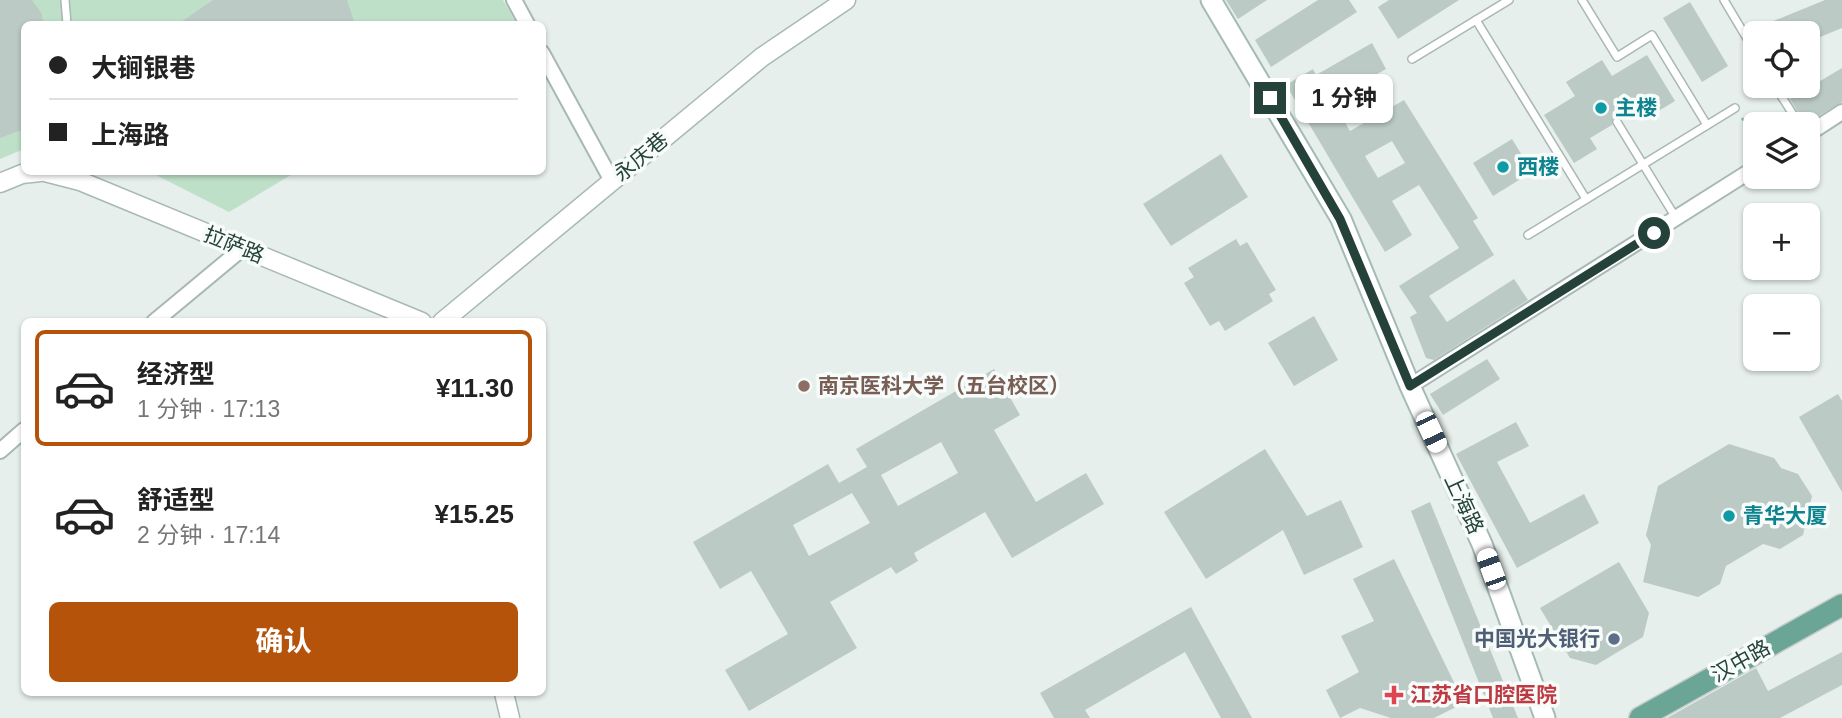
<!DOCTYPE html>
<html lang="zh">
<meta charset="utf-8">
<style>
:root{--surface:#fff;--page:#f2f2f2;--text:#222;--muted:#767676;--line:#e0e0e0;--accent:#b45309}
body{margin:0;font-family:Arial,"Noto Sans SC",sans-serif;background:var(--page);color:var(--text);height:100vh;display:flex;flex-direction:column;font-size:26px;white-space:nowrap}
*{box-sizing:border-box;margin:0}
p{font-size:23px;color:var(--muted)}
.icon{flex:none;width:38px;height:38px;fill:none;stroke:currentColor;stroke-width:2;stroke-linecap:round;stroke-linejoin:round}
.map{position:relative;flex:1;overflow:hidden}
.sheet{position:absolute;left:21px;top:318px;width:525px;height:378px;display:flex;flex-direction:column;background:var(--surface);border-radius:10px;box-shadow:0 2px 5px #0004}
.sheet>*{flex:none}
.banner{position:absolute;left:21px;top:21px;width:525px;height:154px;border-radius:10px;box-shadow:0 2px 5px #0004;display:grid;align-content:center;height:154px;padding:0 28px;background:var(--surface)}
.buttons{position:absolute;left:1743px;top:21px;display:grid;gap:14px}
.buttons a{display:grid;place-items:center;width:77px;height:77px;border-radius:10px;background:var(--surface);box-shadow:0 2px 5px #0004;font-size:35px}
.end{position:absolute;width:32px;height:32px;margin:-16px;border:9px solid #24423a;background:#fff;box-shadow:0 0 0 4px #fff}
.from{border-radius:50%}
.bubble{position:absolute;height:49px;border-radius:10px;background:var(--surface);box-shadow:0 2px 5px #0004;font-size:23px;font-weight:700;line-height:49px;text-align:center}
.car{position:absolute;width:21px;height:42px;margin:-21px -10px;border-radius:9px;box-shadow:0 0 5px 2px #0007;background:linear-gradient(#fff 24%,#345 0 40%,#fff 0 76%,#345 0 86%,#fff 0)}
.banner b{display:flex;align-items:center;gap:24px;height:66px;font-size:26px}
.banner b+b{border-top:2px solid var(--line)}
.banner i{width:18px;height:18px;background:var(--text)}
ul{padding:12px 0 0;list-style:none}
li{display:flex;align-items:center;gap:21px;height:116px;margin:0 14px 10px;padding:0 14px;border:4px solid transparent;border-radius:10px}
li div{flex:1}
li b{display:block;font-size:26px}
li em{font-style:normal;font-weight:700}
li.current{border-color:var(--accent)}
li>.icon{width:63px;height:63px;stroke-width:1.5}
.button{display:flex;gap:14px;margin-top:auto;padding:14px 28px}
.button a{flex:1;height:80px;border-radius:10px;background:var(--accent);color:#fff;font-size:28px;font-weight:700;line-height:80px;text-align:center}
.map>svg:first-child{display:block}
.green{fill:#bfe0c8}
.building{fill:#bbcac4;fill-rule:evenodd}
.lines{fill:none;stroke-linecap:round;stroke-linejoin:round}
.service-casing{stroke:#a8b8b2;stroke-width:10}
.minor-casing{stroke:#a8b8b2;stroke-width:18}
.tertiary-casing{stroke:#a8b8b2;stroke-width:21}
.secondary-casing{stroke:#a4bbb3;stroke-width:23}
.primary-casing{stroke:#c2cac8;stroke-width:24}
.path{stroke:#86b3a5;stroke-width:2.5;stroke-dasharray:3.5 5;stroke-linecap:butt}
.service{stroke:#fff;stroke-width:7}
.minor{stroke:#fff;stroke-width:14}
.tertiary{stroke:#fff;stroke-width:18}
.secondary{stroke:#fff;stroke-width:19}
.primary{stroke:#6aa596;stroke-width:21}
.route{stroke:#24423a;stroke-width:9}
.culture-dot{fill:#0f9aa8;stroke:#f7fbf9;stroke-width:2.5}
.education-dot{fill:#8d6e63;stroke:#f7fbf9;stroke-width:2.5}
.service-dot{fill:#5c6f8a;stroke:#f7fbf9;stroke-width:2.5}
.health-dot{fill:#e0444e;stroke:#f7fbf9;stroke-width:2.5}
.labels{text-anchor:middle;stroke-width:7;stroke-linejoin:round;paint-order:stroke}
.culture-label{font-size:21px;font-weight:bold;fill:#0d838f;stroke:#f7fbf9;text-anchor:start}
.street-label{font-size:21px;fill:#24423a;stroke:#f7fbf9}
.education-label{font-size:21px;font-weight:bold;fill:#785e54;stroke:#f7fbf9;text-anchor:start}
.service-label{font-size:21px;font-weight:bold;fill:#4e5e75;stroke:#f7fbf9;text-anchor:end}
.health-label{font-size:21px;font-weight:bold;fill:#be3a42;stroke:#f7fbf9;text-anchor:start}
</style>
<div class="map">
<svg width="1842" height="718" viewBox="0 0 1842 718">
<rect width="100%" height="100%" fill="#e6efeb"/>
<g class="green">
<path d="M0,0H503L517,24H24V149L0,159Z"/>
<path d="M150,172H296L229,212Z"/>
</g>
<g class="building">
<path d="M0,0H32L42,14L43,24H24V129L0,138Z"/>
<path d="M213,0H347L355,24H178Z"/>
<path d="M1226,0H1267L1238,19Z"/>
<path d="M1318,0H1349L1357,12L1271,67L1255,40Z"/>
<path d="M1389,0H1459L1398,39L1378,7Z"/>
<path d="M1825,0H1842V28L1808,42V33H1751L1749,31Z"/>
<path d="M1690,2L1728,66L1702,82L1663,18Z"/>
<path d="M1372,43L1386,69L1332,100L1350,131L1404,100L1478,218L1473,221L1494,255L1429,296L1447,322L1514,279L1528,300L1434,360L1426,358L1410,317L1417,313L1399,286L1459,248L1419,185L1392,201L1412,235L1385,252L1286,85L1313,69L1316,75ZM1392,141L1405,163L1378,178L1365,156Z"/>
<path d="M1647,55L1675,101L1652,115L1645,105L1622,119L1614,116L1612,125L1590,138L1597,149L1574,163L1544,115L1575,96L1566,82L1602,60L1612,76Z"/>
<path d="M1842,68V102L1805,124L1790,99Z"/>
<path d="M1512,139L1532,172L1493,196L1473,163Z"/>
<path d="M1221,154L1248,197L1171,246L1143,204Z"/>
<path d="M1236,239L1240,246L1247,242L1276,290L1269,294L1273,301L1225,331L1219,321L1210,326L1184,283L1194,277L1188,268Z"/>
<path d="M1314,316L1338,360L1294,386L1268,343Z"/>
<path d="M1487,359L1500,379L1443,415L1430,394Z"/>
<path d="M994,369L1020,415L994,430L1036,502L1086,473L1104,504L1012,558L985,512L914,553L918,561L896,574L891,567L830,602L857,648L749,711L725,670L788,634L751,571L720,589L693,542L828,464L839,483L867,467L856,449ZM941,442L958,473L898,506L881,475ZM852,493L870,523L809,556L793,525Z"/>
<path d="M1838,394L1842,401V492L1799,417Z"/>
<path d="M1516,422L1529,446L1497,462L1530,523L1584,494L1599,523L1517,568L1456,454Z"/>
<path d="M1729,444L1774,458L1781,468L1798,474L1812,496L1803,535L1780,549L1763,544L1726,566L1720,584L1698,597L1643,582L1651,545L1646,535L1658,486Z"/>
<path d="M1265,449L1307,516L1341,500L1363,547L1304,575L1283,530L1206,579L1164,512Z"/>
<path d="M1430,502L1518,718H1493L1411,511Z"/>
<path d="M1394,559L1464,703L1434,718H1391L1360,708L1340,718L1326,690L1359,672L1341,636L1374,621L1353,579Z"/>
<path d="M1619,562L1649,613L1643,637L1596,665L1570,658L1540,608Z"/>
<path d="M1191,607L1252,718H1221L1185,652L1085,710L1090,718H1054L1040,693Z"/>
<path d="M1842,652V685L1780,718H1667L1756,668L1768,691Z"/>
</g>
<g class="lines">
<g class="service-casing">
<g id="service">
<path d="M65,0L67,24"/>
<path d="M1582,0L1617,57L1652,35L1707,125"/>
<path d="M1724,0L1755,52"/>
<path d="M1476,20L1586,199"/>
<path d="M1412,59L1509,0"/>
<path d="M1775,86L1799,124"/>
<path d="M1617,122L1676,218"/>
<path d="M1528,235L1735,108"/>
</g>
</g>
<g class="minor-casing">
<g id="minor">
<path d="M514,0L527,24"/>
<path d="M542,53L612,181"/>
<path d="M1808,134L1842,112"/>
<path d="M154,322L243,248"/>
<path d="M1410,386L1755,168"/>
<path d="M0,451L24,430"/>
</g>
</g>
<g class="tertiary-casing">
<g id="tertiary">
<path d="M45,172L80,181L422,322"/>
<path d="M0,183L22,174L40,172"/>
<path d="M442,322L762,57L846,0"/>
<path d="M504,693L510,718"/>
</g>
</g>
<g class="secondary-casing">
<path id="secondary" d="M1211,0L1341,219L1410,386L1482,544L1545,718"/>
</g>
<g class="primary-casing">
<path id="primary" d="M1640,718L1842,605"/>
</g>
<g class="path">
<path d="M1742,118L1752,133L1755,131"/>
<path d="M1768,124L1782,117"/>
</g>
<use href="#service" class="service"/>
<use href="#minor" class="minor"/>
<use href="#tertiary" class="tertiary"/>
<use href="#secondary" class="secondary"/>
<use href="#primary" class="primary"/>
</g>
<g class="lines">
<path class="route" d="M1270,98L1340,219L1410,386L1654,233"/>
</g>
<g class="culture-dot">
<circle cx="1601" cy="108" r="7"/>
<circle cx="1503" cy="167" r="7"/>
<circle cx="1729" cy="516" r="7"/>
</g>
<circle class="education-dot" cx="804" cy="386" r="7"/>
<circle class="service-dot" cx="1614" cy="639" r="7"/>
<path class="health-dot" d="M1390.5 684.5h7v7h7v7h-7v7h-7v-7h-7v-7h7z"/>
<g class="labels">
<g class="culture-label">
<text x="1615" y="115">主楼</text>
<text x="1517" y="174">西楼</text>
<text x="1743" y="523">青华大厦</text>
</g>
<g class="street-label">
<text transform="translate(641 157) rotate(-40)" y="7">永庆巷</text>
<text transform="translate(234 245) rotate(22)" y="7">拉萨路</text>
<text transform="translate(1464 504) rotate(65)" y="7">上海路</text>
<text transform="translate(1741 661) rotate(-29)" y="7">汉中路</text>
</g>
<g class="education-label">
<text x="818" y="393">南京医科大学（五台校区）</text>
</g>
<g class="service-label">
<text x="1600" y="646">中国光大银行</text>
</g>
<g class="health-label">
<text x="1410" y="702">江苏省口腔医院</text>
</g>
</g>
</svg>
<div class="buttons">
<a><svg class="icon" aria-label="locate" viewBox="0 0 24 24"><circle cx="12" cy="12" r="6"/><path d="M12 2v4M12 18v4M2 12h4M18 12h4"/></svg></a>
<a><svg class="icon" aria-label="layers" viewBox="0 0 24 24"><path d="M12 4l9 5-9 5-9-5zM3 14l9 5 9-5"/></svg></a>
<a>+</a>
<a>−</a>
</div>
<i class="end from" style="left:1654px;top:233px"></i>
<i class="end" style="left:1270px;top:98px"></i>
<div class="bubble" style="left:1295px;top:74px;width:98px">1 分钟</div>
<i class="car" style="left:1431px;top:432px;rotate:155deg"></i>
<i class="car" style="left:1491px;top:569px;rotate:340deg"></i>
<div class="banner">
<b><i class="from"></i>大锏银巷</b>
<b><i></i>上海路</b>
</div>
<section class="sheet">
<ul>
<li class="current"><svg class="icon" aria-label="car" viewBox="0 0 24 24"><path d="M5 17H2v-5l4-1 3-4h7l3 4 3 1v5h-3M9 17h6M6 11h13"/><circle cx="7" cy="17" r="2"/><circle cx="17" cy="17" r="2"/></svg><div><b>经济型</b><p>1 分钟 · 17:13</p></div><em>¥11.30</em></li>
<li><svg class="icon" aria-label="car" viewBox="0 0 24 24"><path d="M5 17H2v-5l4-1 3-4h7l3 4 3 1v5h-3M9 17h6M6 11h13"/><circle cx="7" cy="17" r="2"/><circle cx="17" cy="17" r="2"/></svg><div><b>舒适型</b><p>2 分钟 · 17:14</p></div><em>¥15.25</em></li>
</ul>
<div class="button"><a>确认</a></div>
</section>
</div>
